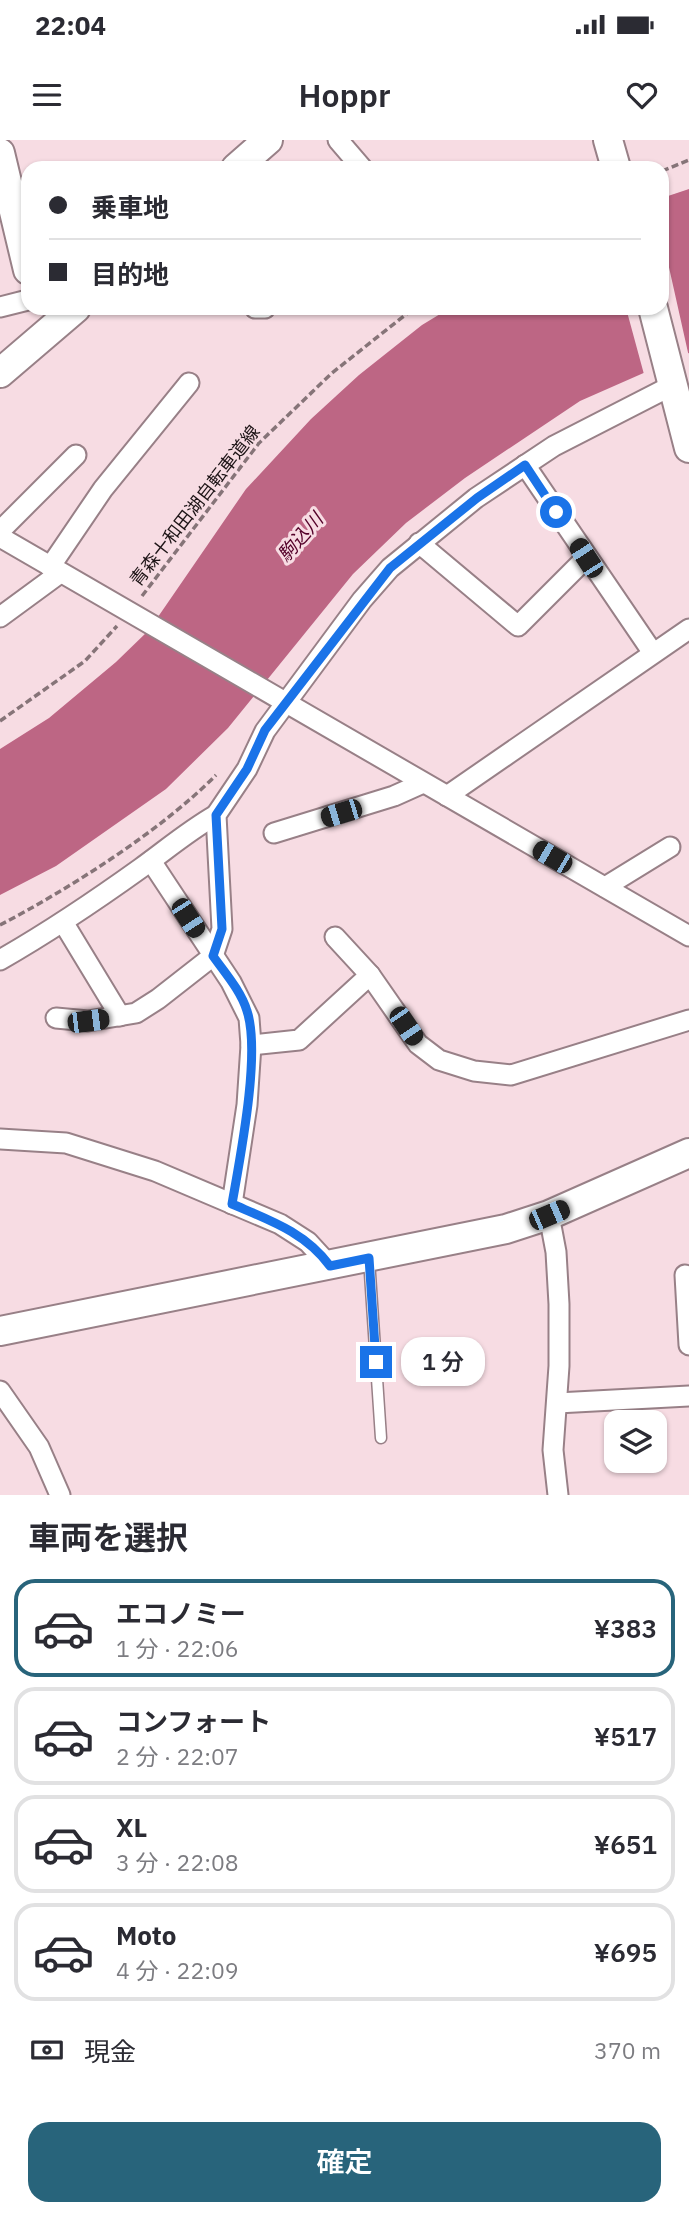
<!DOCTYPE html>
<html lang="ja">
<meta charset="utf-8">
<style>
:root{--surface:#fff;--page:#f2f2f3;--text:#2b2b33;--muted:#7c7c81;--line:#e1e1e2;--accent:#28647b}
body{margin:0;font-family:"IBM Plex Sans","Noto Sans JP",sans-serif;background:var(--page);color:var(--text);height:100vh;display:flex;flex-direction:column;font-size:26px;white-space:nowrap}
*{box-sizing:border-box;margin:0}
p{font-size:23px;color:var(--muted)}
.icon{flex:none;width:38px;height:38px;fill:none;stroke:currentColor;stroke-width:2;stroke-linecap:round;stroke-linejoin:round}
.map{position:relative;height:1355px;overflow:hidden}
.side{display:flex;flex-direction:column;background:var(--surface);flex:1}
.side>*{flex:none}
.guide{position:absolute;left:21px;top:21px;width:648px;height:154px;border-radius:21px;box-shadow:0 2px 5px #0004;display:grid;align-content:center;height:154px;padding:0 28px;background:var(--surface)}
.tools{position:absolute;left:604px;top:1270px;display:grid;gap:14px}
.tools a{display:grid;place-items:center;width:63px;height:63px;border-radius:14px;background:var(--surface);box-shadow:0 2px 5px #0004;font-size:35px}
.end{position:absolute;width:32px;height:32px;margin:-16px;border:9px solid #1a73e8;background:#fff;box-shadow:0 0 0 4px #fff}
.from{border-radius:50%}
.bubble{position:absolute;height:49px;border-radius:21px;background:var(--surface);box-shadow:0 2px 5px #0004;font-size:23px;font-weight:600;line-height:49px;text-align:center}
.car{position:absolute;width:21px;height:42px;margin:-21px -10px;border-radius:9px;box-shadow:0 0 5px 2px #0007;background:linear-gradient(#222 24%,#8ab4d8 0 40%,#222 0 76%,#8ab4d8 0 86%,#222 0)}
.guide b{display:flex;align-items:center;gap:24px;height:66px;font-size:26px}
.guide b+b{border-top:2px solid var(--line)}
.guide i{width:18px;height:18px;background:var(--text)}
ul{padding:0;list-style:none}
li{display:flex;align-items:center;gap:21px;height:98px;margin:0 14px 10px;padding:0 14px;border:4px solid var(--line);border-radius:21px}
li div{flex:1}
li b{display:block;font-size:26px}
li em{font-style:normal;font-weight:600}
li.selected{border-color:var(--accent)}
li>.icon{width:63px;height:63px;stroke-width:1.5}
h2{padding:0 28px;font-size:32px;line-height:84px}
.pay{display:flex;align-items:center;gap:18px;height:77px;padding:0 28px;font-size:26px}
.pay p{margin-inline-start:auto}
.cta{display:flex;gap:14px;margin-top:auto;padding:14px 28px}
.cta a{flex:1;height:80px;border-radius:21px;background:var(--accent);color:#fff;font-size:28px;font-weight:600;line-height:80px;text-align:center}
.status{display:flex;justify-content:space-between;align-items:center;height:49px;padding:0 35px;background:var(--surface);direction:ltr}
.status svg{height:19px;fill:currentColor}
header{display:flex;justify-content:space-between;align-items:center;height:91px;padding:0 28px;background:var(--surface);font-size:32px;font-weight:600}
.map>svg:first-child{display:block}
.water{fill:#bd6684}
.pier{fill:#f7dce3}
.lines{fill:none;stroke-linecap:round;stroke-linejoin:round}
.lane-casing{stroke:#988087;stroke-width:13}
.street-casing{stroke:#988087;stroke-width:23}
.secondary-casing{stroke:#988087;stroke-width:32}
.path{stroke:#867478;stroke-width:3.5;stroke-dasharray:7 3.5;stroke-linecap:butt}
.lane{stroke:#fff;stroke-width:10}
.street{stroke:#fff;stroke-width:19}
.secondary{stroke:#fff;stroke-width:28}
.route{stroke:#1a73e8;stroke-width:9}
.labels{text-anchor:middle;stroke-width:6;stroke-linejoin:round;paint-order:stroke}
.street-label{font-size:18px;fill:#1d1416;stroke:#f7dce3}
.water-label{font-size:19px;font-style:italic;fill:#540029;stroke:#f7dce3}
</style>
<div class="status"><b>22:04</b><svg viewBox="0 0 49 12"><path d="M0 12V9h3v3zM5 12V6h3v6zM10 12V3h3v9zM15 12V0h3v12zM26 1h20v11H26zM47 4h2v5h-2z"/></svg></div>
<header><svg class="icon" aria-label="menu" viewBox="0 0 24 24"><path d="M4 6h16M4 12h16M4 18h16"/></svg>Hoppr<svg class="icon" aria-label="heart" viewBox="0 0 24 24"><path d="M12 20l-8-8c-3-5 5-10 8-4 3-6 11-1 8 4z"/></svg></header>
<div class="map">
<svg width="689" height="1355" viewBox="0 0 689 1355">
<rect width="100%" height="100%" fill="#f7dce3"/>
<path class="water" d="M689,49V213L580,261L465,338L406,383L353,434L228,588L166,649L56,726L0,755V609L49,578L116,522L149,490L246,349L311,279L359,235L422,185L450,168H662V58Z"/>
<path class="pier" d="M662,96L689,217L645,238L626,168H662Z"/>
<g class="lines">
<g class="lane-casing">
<path id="lane" d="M369,1119L381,1298"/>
</g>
<g class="street-casing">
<g id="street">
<path d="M338,0L362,28"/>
<path d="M0,167L28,160"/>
<path d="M255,168H265"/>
<path d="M525,325L653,513"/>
<path d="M0,391L76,315"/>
<path d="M0,397L689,796"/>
<path d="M419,403L518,486L586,418"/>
<path d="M50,427L103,349L189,243"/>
<path d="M0,477L60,433"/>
<path d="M447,656L689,489"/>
<path d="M274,693L394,656L423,643"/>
<path d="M151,721L231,842L249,878L251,905L247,965L232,1064"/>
<path d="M605,747L670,707"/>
<path d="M63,782L120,876"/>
<path d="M335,797L370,835L418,904L439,920L474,931L511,935L689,880"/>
<path d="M0,820C49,792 95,761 141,728C166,710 188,691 216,675"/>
<path d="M56,878L88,881L136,873L158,859L213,816L222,789L216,675L247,629L265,591L362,460L390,428L476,358L554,306L673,245"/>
<path d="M251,905L299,900L370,835"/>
<path d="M0,999L66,1003L155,1031L280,1084L308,1102L330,1126"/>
<path d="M549,1075L556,1112L559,1164V1226L553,1310L558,1355"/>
<path d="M685,1135L689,1205"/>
<path d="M0,1251L39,1307L60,1355"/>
<path d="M557,1263L689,1256"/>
</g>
</g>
<g class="secondary-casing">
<g id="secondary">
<path d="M608,0L616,28"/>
<path d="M0,13L28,130"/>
<path d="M236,28L268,0"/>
<path d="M653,168L689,308"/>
<path d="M0,233L76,168"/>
<path d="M0,1191L506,1089L549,1075L689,1013"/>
</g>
</g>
<g class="path">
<path d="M662,31L689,20"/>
<path d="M142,456L259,303L332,233L414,168"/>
<path d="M0,581L85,521L117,486"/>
<path d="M0,785C69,749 162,690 216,635"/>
</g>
<use href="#lane" class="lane"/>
<use href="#street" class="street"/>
<use href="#secondary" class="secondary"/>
</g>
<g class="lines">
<path class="route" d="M376,1222L369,1118L330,1126C305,1092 269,1080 232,1064C240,1018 261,913 247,871C241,851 225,833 213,816L222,789L216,675L247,629L265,590L390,428L477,358L525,325L556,372"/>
</g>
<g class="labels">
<g class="street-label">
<text transform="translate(195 366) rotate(-52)" y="6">青森十和田湖自転車道線</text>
</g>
<g class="water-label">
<text transform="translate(300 397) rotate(-49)" y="7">駒込川</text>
</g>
</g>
</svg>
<div class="tools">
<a><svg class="icon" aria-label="layers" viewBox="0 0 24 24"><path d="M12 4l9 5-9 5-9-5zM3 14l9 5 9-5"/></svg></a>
</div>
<i class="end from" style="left:556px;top:372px"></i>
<i class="end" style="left:376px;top:1222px"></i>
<div class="bubble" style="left:401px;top:1197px;width:84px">1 分</div>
<i class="car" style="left:586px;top:418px;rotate:327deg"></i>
<i class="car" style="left:341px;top:673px;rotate:253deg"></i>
<i class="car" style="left:552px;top:717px;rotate:300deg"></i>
<i class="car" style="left:188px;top:778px;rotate:147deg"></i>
<i class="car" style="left:88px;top:881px;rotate:83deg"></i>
<i class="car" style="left:406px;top:886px;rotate:146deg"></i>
<i class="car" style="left:549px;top:1075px;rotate:67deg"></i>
<div class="guide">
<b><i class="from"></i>乗車地</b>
<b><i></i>目的地</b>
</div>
</div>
<section class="side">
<h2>車両を選択</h2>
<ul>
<li class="selected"><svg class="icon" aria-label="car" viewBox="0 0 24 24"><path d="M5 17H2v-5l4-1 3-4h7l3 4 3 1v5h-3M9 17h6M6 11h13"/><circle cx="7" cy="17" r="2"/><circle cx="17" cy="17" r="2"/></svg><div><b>エコノミー</b><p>1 分 · 22:06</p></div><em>¥383</em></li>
<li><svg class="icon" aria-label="car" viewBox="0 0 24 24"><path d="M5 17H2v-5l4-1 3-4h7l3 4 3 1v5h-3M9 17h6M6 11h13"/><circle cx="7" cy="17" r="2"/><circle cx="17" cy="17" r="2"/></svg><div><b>コンフォート</b><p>2 分 · 22:07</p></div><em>¥517</em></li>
<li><svg class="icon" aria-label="car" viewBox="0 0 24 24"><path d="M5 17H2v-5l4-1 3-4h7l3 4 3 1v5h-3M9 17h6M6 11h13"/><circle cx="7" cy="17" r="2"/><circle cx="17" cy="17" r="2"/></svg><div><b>XL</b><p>3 分 · 22:08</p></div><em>¥651</em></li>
<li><svg class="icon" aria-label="car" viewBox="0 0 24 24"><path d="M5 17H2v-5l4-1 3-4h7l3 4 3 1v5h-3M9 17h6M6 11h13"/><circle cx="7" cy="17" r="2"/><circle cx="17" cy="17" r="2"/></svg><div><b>Moto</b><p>4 分 · 22:09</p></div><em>¥695</em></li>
</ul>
<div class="pay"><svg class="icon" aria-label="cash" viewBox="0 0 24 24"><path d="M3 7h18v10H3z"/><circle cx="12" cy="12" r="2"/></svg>現金<p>370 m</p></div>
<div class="cta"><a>確定</a></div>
</section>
